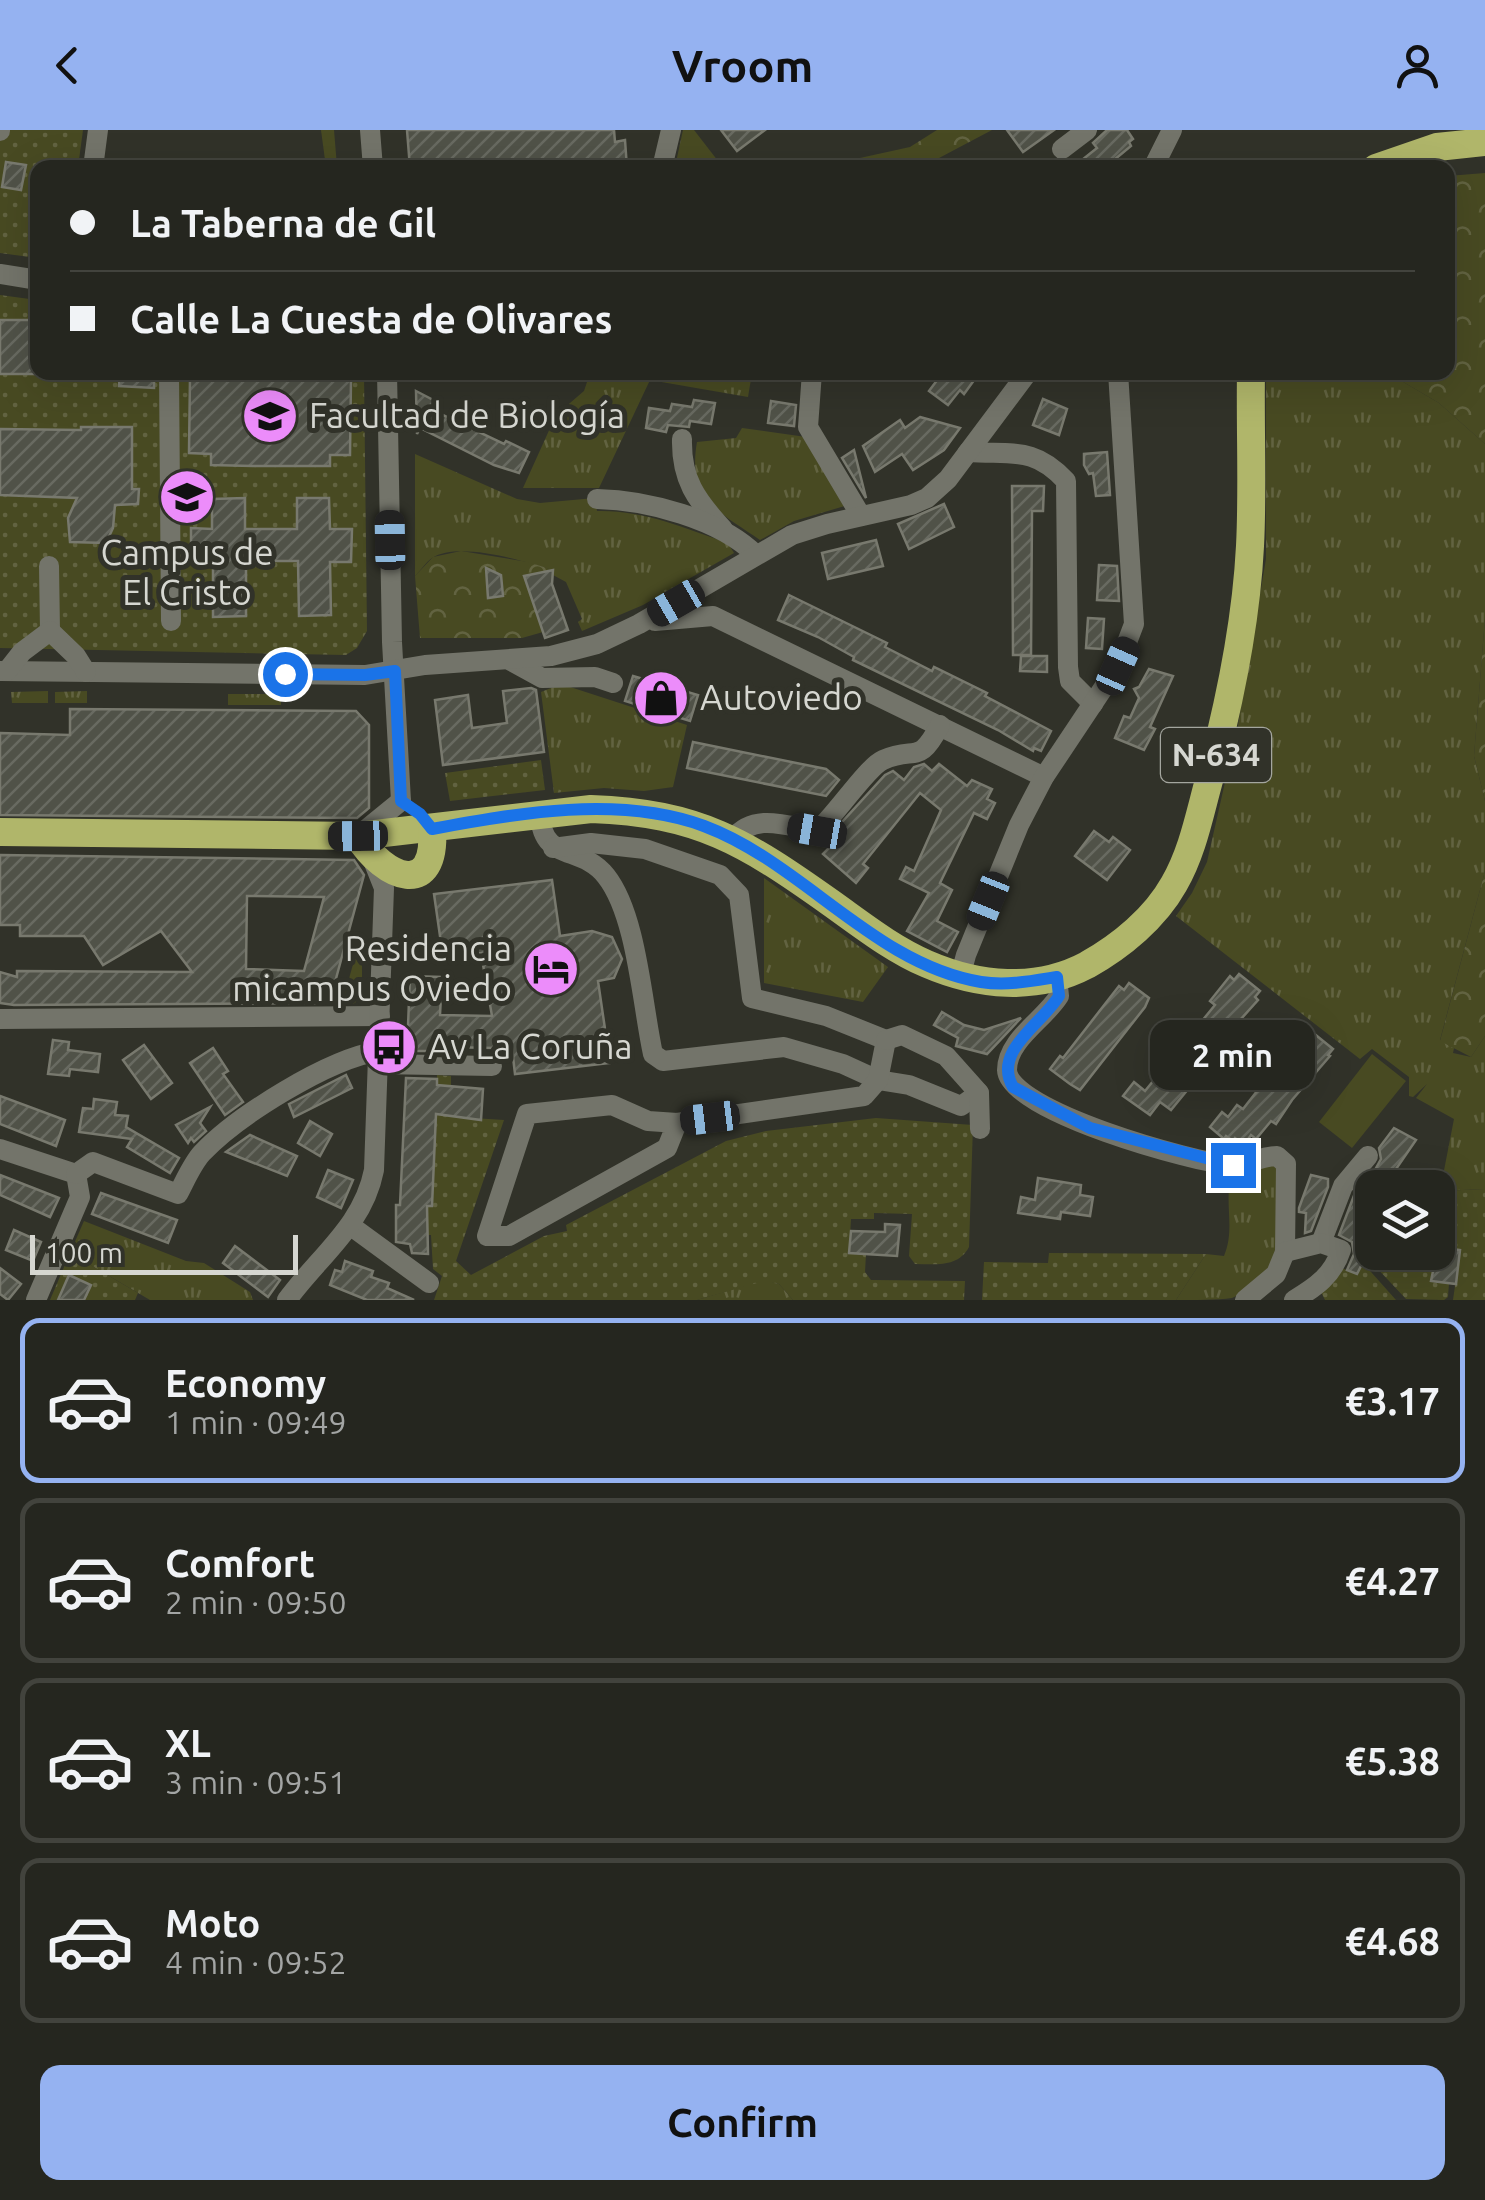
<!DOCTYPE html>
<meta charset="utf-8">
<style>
:root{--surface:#25261f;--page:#31322c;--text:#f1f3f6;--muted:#a3a5a4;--line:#42433d;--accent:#95b2f1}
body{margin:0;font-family:Ubuntu,sans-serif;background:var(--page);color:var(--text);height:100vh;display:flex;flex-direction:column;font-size:38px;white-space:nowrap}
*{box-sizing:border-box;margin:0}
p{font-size:32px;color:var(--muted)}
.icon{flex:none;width:55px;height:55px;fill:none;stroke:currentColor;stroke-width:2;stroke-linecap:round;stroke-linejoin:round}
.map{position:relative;height:1170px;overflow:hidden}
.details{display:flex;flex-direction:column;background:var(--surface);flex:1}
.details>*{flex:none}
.guide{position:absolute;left:30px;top:30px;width:1425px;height:220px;border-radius:20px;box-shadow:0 10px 40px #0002,0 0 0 2px var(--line);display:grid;align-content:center;height:220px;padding:0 40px;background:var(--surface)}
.controls{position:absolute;left:1355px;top:1040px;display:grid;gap:20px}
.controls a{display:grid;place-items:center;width:100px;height:100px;border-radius:20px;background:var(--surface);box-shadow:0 10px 40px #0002,0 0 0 2px var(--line);font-size:50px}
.scale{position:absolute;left:30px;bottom:25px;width:268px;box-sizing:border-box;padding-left:10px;border:5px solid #d6d7d1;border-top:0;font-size:28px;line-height:35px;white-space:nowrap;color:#d6d7d1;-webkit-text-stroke:8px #313229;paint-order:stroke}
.end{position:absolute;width:45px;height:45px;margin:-22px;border:12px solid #1a73e8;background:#fff;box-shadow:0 0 0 5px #fff}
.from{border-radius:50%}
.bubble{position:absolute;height:70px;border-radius:20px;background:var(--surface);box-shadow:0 10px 40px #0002,0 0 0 2px var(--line);font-size:32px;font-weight:700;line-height:70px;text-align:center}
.car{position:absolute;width:30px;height:60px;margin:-30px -15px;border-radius:12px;box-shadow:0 0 8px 2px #0007;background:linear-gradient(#222 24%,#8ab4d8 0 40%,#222 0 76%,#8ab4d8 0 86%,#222 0)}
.guide b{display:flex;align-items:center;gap:35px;height:95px;font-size:38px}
.guide b+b{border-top:2px solid var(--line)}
.guide i{width:25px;height:25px;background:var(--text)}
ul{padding:18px 0 0;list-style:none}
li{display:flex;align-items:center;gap:30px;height:165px;margin:0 20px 15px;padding:0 20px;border:5px solid var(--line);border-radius:20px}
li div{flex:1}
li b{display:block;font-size:38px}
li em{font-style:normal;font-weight:700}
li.on{border-color:var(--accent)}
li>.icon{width:90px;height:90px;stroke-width:1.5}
.action{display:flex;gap:20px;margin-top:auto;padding:20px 40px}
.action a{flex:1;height:115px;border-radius:20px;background:var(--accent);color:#111;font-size:40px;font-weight:700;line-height:115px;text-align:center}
header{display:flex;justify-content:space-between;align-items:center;height:130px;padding:0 40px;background:var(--accent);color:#111;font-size:45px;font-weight:700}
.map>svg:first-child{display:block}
.grass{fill:url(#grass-tufts)}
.forest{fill:url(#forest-crowns)}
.park{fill:#484a22}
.garden{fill:url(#garden-dots)}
.building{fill:url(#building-hatch);stroke:#78796e;stroke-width:2.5;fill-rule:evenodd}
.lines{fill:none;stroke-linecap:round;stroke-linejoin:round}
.minor{stroke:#73746a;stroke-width:20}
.highway{stroke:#b0b66a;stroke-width:28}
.route{stroke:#1a73e8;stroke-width:12}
.labels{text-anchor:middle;stroke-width:10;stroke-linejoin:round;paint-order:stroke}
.shield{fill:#313229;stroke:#a4a69f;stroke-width:2.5}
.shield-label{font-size:32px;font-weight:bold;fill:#d6d7d1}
.poi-label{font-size:35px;fill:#d6d7d1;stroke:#313229;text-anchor:start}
</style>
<header><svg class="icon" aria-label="back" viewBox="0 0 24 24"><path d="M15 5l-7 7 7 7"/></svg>Vroom<svg class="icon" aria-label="person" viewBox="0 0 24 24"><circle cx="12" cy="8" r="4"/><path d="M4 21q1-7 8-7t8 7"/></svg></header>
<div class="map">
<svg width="1485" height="1170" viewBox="0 0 1485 1170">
<defs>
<pattern id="grass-tufts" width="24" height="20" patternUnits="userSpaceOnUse" patternTransform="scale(2.5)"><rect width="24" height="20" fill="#484a22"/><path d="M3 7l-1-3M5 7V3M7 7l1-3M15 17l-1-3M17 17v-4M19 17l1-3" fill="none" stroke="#626341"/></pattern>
<pattern id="forest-crowns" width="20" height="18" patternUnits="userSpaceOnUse" patternTransform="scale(2.5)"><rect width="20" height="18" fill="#484a22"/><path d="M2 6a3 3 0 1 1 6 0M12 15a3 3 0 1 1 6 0" fill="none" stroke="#626341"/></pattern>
<pattern id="garden-dots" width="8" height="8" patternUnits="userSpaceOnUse" patternTransform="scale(2.5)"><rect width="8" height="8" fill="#484a22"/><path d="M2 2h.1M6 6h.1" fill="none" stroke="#626341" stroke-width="1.8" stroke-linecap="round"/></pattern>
<pattern id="building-hatch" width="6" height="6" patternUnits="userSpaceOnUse" patternTransform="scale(2.5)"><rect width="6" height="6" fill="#505248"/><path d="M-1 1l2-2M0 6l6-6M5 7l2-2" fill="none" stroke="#686a61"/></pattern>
</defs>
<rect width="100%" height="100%" fill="#313229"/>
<g class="grass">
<path d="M321,0H334L337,37H326Z"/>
<path d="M683,0H694L718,31L714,37H675Z"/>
<path d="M590,243V242L752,243L748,267L650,250L599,358H523L556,285L584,261Z"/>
<path d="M1266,243H1388L1439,273L1485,314V488L1474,626L1485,671V741L1440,910L1454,918L1453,923L1471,927L1485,906V1059L1440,1061L1454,989L1416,968L1427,954L1413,967L1409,966V947L1372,919L1360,929L1176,786L1192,763L1207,732L1238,595L1266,429Z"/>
<path d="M742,298L806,307L848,375L794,391L760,410C718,381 687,369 697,312L736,308Z"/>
<path d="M415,324L517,369L540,373L595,368L597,381C644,380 684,398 728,413L734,423L643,475L582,501L578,492L582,489L566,452L553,445L552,440C524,431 459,411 432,428C426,432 420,441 415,446Z"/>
<path d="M561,554L687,595L673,657L644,661L604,658L554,663L541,562Z"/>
<path d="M48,561V573H12L11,562Z"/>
<path d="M87,561V573H55V562Z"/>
<rect x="228" y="564" width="53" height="11"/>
<path d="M764,748L888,837L863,872L764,853Z"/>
<path d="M362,814V868L353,874L344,867L358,816Z"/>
<path d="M1273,1035L1277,1037C1278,1088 1290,1145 1232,1168C1217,1170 1193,1170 1176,1170L1206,1124L1224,1126C1236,1098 1223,1071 1232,1043Z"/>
<path d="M84,1091L186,1131L204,1133L250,1162L253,1170H150L70,1123Z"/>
<path d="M764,1150L779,1154L793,1170H697Z"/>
</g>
<g class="forest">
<path d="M937,0H992L922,37H819L910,17Z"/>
<path d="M1485,43V314L1439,273L1388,243L1448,242V46Z"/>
<path d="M461,421L528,432L553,440L525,446L543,502L522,508H420L415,446L433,427Z"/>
<path d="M1485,488V671L1474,626Z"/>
<path d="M1485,741V906L1471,927L1440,911Z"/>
</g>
<path class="park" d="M1372,924L1406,951L1352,1018L1319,992Z"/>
<g class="garden">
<path d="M0,0H83L78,37L38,38L37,128L0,123Z"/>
<path d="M0,165L37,170L38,242L364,243L367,501L357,518L346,525L0,518Z"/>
<path d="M541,630L545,660L450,671L445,643Z"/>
<path d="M437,945L451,946V956L457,957V987L504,990L456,1131L471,1145L544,1106L567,1101L566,1095L726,1011L766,1001L876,988L973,995L969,1117C958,1138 935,1134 915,1134L909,1126L912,1084L874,1083V1089H851L849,1123L866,1124L865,1142L871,1150L965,1151L964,1170H793L779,1154L764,1151L697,1170H434L442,1146L433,1139L431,1105H425L427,1076L432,1075Z"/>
<path d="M1485,1059V1170H1453L1460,1121L1438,1117V1068L1440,1061Z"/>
<path d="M1359,1112L1372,1117V1122L1435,1123L1431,1150L1449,1153L1448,1167L1444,1170L1406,1169L1357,1117Z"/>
<path d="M70,1123L138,1163L135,1170H50Z"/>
<path d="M1049,1123L1206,1124L1176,1170H982L984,1132L1048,1133Z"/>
<path d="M1363,1133L1396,1170H1325L1320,1160L1339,1137L1357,1144Z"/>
</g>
<g class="building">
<path d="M407,0H614L615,12L625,10L627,38H410Z"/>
<path d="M721,0H765L737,21Z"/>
<path d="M1007,0H1054L1023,22Z"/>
<path d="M1107,0H1127L1133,9L1129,12L1131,16L1114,30L1120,38H1072L1097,18L1093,13Z"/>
<path d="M6,32L26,35L21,60L2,57Z"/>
<rect x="0" y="190" width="38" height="54"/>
<path d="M120,242H154V258L119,256Z"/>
<path d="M209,242H329V249H351L350,325H330V336H253L211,335V324L189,323L190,247H209Z"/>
<path d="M951,242H980L964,264L960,260L948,275L929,261L941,245L946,249Z"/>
<path d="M416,261L435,271L430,279L504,314L506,311L529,322L519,343L494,335L420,298L417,304Z"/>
<path d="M1043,269L1067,279L1059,305L1033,295Z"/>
<path d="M694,270L715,273L711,294L690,291L689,297L668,295L666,302L646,298L649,278L670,281L672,274L692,277Z"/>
<path d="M771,271L796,275L794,296L768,293Z"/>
<path d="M920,287L960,298L944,320L913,340L902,324L875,342L863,316L900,290L905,298Z"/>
<path d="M81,297H132V359H139L138,374L115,375L113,398L106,413L70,412L68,388L77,368L0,365V299L81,300Z"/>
<path d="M854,320L866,368L842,328Z"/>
<path d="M1107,322L1110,365L1096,366L1093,343L1089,344L1084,335V324Z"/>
<path d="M1012,356H1044L1043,381H1032L1031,525H1013Z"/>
<path d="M245,368V399H297V368H329L330,399H352L351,432H330L331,485L299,486L298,431H246V486L213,487V431H191V398L212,399V369Z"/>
<path d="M944,374L954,397L909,419L898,394Z"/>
<path d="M876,410L883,436L828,449L822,423Z"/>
<path d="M1099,435L1117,436L1119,471L1097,470Z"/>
<path d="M486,438L501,445L503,466L488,468Z"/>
<path d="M553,440L552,454L568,500L545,508L524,446Z"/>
<path d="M789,465L887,513L885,517L932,541L934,537L987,563L985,566L1051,601L1041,621L1034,618L1033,621L998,600L853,530L854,527L818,507L778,490Z"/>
<path d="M1088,488L1104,489L1102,519L1086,518Z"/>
<path d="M1021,526H1047V542L1020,541Z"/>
<path d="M1149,539L1173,546L1150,597L1155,599L1144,620L1115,608L1124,586L1130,588L1139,568L1134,559L1139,557Z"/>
<path d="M633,546L698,565L690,591L625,571Z"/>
<path d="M531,558L536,560L544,622L443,635L435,570L468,565L472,598L507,593L503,561Z"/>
<path d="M70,579L356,581L369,595V678L357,688L0,685V603L70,605Z"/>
<path d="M693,612L826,639L839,650L826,666L687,638Z"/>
<path d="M924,634L932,641L939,634L967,656L972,650L992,659L987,669L995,673L987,689L974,683L940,753L952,760L937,791L958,802L947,822L907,801L929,763L900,749L906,737L914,741L941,680L920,663L863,734L868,738L856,753L823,724L829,718L823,713L885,645L893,641L904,650L914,637Z"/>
<path d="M1094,701L1109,712L1113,707L1130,720L1107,750L1075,726Z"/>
<path d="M0,725L354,730L364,745L331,867L324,873L14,875L0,873V842L17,847V841L192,842L161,801L103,835L84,806H20V795H0ZM247,766L324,767L304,841L246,839Z"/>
<path d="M552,750L560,806L592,801L612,807L622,829L614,848L598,851L610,933L515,944L512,918L498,921L497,918L439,917V921H407L410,846L442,847L440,885L492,886L481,823L443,827L434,764Z"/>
<path d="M1239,844L1260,861L1255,867L1258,870L1216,917L1220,920L1171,980L1160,972L1150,985L1123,966L1134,952L1145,961L1215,875L1210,871L1230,846L1234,850Z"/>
<path d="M1129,853L1149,868L1145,877L1080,960L1070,954L1050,939L1060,926L1063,928L1119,856L1124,860Z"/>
<path d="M942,882L964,895L984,900L1021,888L987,924L956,916L958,908L934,895Z"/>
<path d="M1312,902L1333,919L1328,925L1330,926L1292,970L1276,994L1271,991L1256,1009L1251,1005L1244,1015L1235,1008L1233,1011L1226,1006L1224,1009L1210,997L1222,982L1228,987L1237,975L1243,979L1302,904L1307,909Z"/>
<path d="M53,910L69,912L68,920L100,924L98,942L70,939L69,946L48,944Z"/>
<path d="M144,915L172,953L151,969L123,930Z"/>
<path d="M213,918L228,941L223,944L243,972L225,985L190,933Z"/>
<path d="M346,945L352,958L294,987L289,974Z"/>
<path d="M406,948L437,949V955L483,959L481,990L436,984L432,1076H427L428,1124L412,1123L410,1114L396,1112V1075H400Z"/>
<path d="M0,966L65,990L56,1016L0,994Z"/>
<path d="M94,969L117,972L115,985L128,986L126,997L179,1028L170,1043L127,1017L132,1009L79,1002L83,978L93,979Z"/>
<path d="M210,977L200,993L206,1001L194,1012L191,1008L188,1013L176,995Z"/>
<path d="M310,991L332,1004L320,1026L298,1013Z"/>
<path d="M1394,998L1416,1010L1383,1058H1365L1381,1029L1379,1018Z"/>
<path d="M250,1005L297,1026L287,1046L226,1022Z"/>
<path d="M328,1040L353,1050L341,1078L317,1067Z"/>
<path d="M0,1045L59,1068L50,1087L0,1065Z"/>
<path d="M1311,1045L1328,1049V1057L1311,1101L1305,1103L1306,1083L1299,1082V1078Z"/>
<path d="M1038,1048L1081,1055L1080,1065L1093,1067L1090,1086L1061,1082L1060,1089L1018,1083L1021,1067L1035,1070Z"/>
<path d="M1361,1056L1372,1062V1070L1363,1087L1367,1090L1362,1097L1372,1102V1114L1357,1144L1347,1140L1354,1124L1352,1112L1339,1105L1355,1063Z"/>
<path d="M101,1063L177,1090L168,1113L92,1084Z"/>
<path d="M885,1094L900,1095L897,1126L849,1123L851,1101L885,1102Z"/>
<path d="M14,1100L41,1112L33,1131L6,1120Z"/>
<path d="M235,1116L280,1150L268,1167L223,1133Z"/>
<path d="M1438,1117L1460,1120L1456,1154L1431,1151Z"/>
<path d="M345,1131L373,1141L371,1147L389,1153L387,1158L414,1170H367L330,1155L335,1140L342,1142Z"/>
<path d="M0,1138L21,1154L8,1170L0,1164Z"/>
<path d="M69,1145L91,1155L84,1170H58Z"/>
</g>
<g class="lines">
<g class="minor">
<path d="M370,0L373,38"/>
<path d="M0,1V0"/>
<path d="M1062,19L1087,0"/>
<path d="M93,38L98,0"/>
<path d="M662,38L671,0"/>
<path d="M1153,38L1172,0"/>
<path d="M0,144L38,150"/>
<path d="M169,242L171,491"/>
<path d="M387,242L392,512L401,671"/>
<path d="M812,242L808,297L861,386"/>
<path d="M682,309C681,349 696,370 723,399"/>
<path d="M968,322C1012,325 1034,316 1066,351L1068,537L1070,551L1093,574"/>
<path d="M597,369C647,370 720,389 756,425"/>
<path d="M49,436L50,501"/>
<path d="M655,491L713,486L1044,647"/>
<path d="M511,531L542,548L595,547L613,553"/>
<path d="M0,541L365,545L425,535L551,526L597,514L639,494L792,405L827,394L911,375L927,368L948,349L1028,242"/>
<path d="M7,541L22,522L50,501L76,526L86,542"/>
<path d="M540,684C542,733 581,714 606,746C637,785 642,874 653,924L663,931L784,917L843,934L878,950L909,955L961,976L979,963"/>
<path d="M358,706L401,671"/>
<path d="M733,709C754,682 787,696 817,701C835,686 867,637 883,630C916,615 918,637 940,595"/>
<path d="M553,718L591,713L645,719L720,745L739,765L752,868L826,886L886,910L878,950L864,966L677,993L648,991L612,975L527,984L487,1106H509L667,1018L677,993"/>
<path d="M960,847L966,825L1019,695L1044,647L1118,536L1134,494L1118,242"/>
<path d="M1057,847L1059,866C1044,890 1007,910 1007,940C1008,981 1195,1033 1232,1035C1248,1035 1262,1026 1277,1026L1286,1034L1285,1122L1276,1144L1245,1170"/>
<path d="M0,889L380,886"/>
<path d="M886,910L902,905L946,926L979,963L980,999"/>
<path d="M378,934L492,936"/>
<path d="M0,1019L76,1044L80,1067L36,1170"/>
<path d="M76,1044L93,1032L178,1064C185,1051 192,1034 202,1023C237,986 328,929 379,921"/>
<path d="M351,1096L429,1153"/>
<path d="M1321,1113L1343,1056L1368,1026"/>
<path d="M1285,1122L1321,1113L1341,1120C1333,1145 1316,1157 1294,1170"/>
<path d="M287,1170C319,1126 363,1096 374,1040L384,758L372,728"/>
</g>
<g class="highway">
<path d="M1376,38L1437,17L1485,12"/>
<path d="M0,702L358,706L591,679C699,683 745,712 831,773C862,795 892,819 927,834C978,856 1036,862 1087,835C1121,816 1155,788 1174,754C1192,723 1199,687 1208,654C1229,576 1246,496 1250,416C1253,359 1250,300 1251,242"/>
<path d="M358,706C384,749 437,769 432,699"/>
</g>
</g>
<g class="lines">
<path class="route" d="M285,544L365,545L395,541L401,671L420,684L432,699C517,683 620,665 704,696C803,733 874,834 981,852C1007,856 1032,851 1057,847L1059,866C1042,894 992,921 1013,957L1090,998L1233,1035"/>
</g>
<defs>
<g id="university-disc" transform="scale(2.875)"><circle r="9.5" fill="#ec8cfa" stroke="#313229"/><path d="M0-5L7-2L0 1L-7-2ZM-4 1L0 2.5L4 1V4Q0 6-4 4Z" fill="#111"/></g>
<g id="shop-disc" transform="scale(2.875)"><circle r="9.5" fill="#ec8cfa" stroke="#313229"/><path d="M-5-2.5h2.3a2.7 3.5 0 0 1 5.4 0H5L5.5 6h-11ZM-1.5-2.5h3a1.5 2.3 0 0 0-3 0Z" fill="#111"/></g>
<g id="hotel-disc" transform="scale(2.875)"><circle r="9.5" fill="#ec8cfa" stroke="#313229"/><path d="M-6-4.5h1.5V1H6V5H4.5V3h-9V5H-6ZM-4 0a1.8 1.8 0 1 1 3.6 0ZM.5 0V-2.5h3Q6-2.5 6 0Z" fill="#111"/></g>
<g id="bus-disc" transform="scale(2.875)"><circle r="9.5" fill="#ec8cfa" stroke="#313229"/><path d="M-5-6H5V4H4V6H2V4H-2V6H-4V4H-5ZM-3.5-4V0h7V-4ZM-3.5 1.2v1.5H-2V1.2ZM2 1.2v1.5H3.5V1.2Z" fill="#111"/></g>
</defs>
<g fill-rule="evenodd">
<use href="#university-disc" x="270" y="286"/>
<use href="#university-disc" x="187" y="367"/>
<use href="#shop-disc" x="661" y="568"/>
<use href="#hotel-disc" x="551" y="839"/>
<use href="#bus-disc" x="389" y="917"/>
</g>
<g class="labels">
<rect class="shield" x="1161" y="598" width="110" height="54" rx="8"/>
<g class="shield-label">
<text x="1216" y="636">N-634</text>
</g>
<g class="poi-label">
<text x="309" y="298">Facultad de Biología</text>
<text x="187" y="435" text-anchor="middle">Campus de<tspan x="187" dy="40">El Cristo</tspan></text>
<text x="700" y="580">Autoviedo</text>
<text x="512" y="831" text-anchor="end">Residencia<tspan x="512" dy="40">micampus Oviedo</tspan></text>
<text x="428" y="929">Av La Coruña</text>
</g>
</g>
</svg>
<div class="controls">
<a><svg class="icon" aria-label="layers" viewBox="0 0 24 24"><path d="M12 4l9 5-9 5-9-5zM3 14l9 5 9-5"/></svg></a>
</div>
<div class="scale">100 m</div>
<i class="end from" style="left:285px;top:544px"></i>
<i class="end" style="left:1233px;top:1035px"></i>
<div class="bubble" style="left:1150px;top:890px;width:165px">2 min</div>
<i class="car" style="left:390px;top:410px;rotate:359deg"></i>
<i class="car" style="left:676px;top:473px;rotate:240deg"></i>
<i class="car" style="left:1118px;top:536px;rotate:24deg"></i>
<i class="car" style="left:817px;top:701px;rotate:280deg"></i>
<i class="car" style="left:358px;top:706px;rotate:269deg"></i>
<i class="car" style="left:988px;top:771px;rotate:202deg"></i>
<i class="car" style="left:710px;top:988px;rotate:263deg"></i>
<div class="guide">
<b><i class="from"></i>La Taberna de Gil</b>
<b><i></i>Calle La Cuesta de Olivares</b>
</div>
</div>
<section class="details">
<ul>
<li class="on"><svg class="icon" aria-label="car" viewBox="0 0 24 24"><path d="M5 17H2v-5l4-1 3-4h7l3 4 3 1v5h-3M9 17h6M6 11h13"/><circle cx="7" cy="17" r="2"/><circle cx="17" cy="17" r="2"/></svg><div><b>Economy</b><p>1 min · 09:49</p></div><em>€3.17</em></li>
<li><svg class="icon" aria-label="car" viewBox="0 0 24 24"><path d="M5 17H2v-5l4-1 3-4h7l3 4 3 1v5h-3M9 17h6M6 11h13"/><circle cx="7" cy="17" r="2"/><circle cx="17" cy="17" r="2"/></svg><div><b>Comfort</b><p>2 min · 09:50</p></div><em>€4.27</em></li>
<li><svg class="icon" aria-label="car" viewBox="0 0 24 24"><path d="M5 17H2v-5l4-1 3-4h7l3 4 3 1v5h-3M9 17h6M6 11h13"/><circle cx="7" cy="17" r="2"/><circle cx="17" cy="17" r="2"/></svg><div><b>XL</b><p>3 min · 09:51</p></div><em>€5.38</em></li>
<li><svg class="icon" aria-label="car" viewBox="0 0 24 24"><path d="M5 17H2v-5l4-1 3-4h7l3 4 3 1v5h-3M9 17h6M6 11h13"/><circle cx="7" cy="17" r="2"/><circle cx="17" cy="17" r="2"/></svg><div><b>Moto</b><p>4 min · 09:52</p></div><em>€4.68</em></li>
</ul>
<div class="action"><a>Confirm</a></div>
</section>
